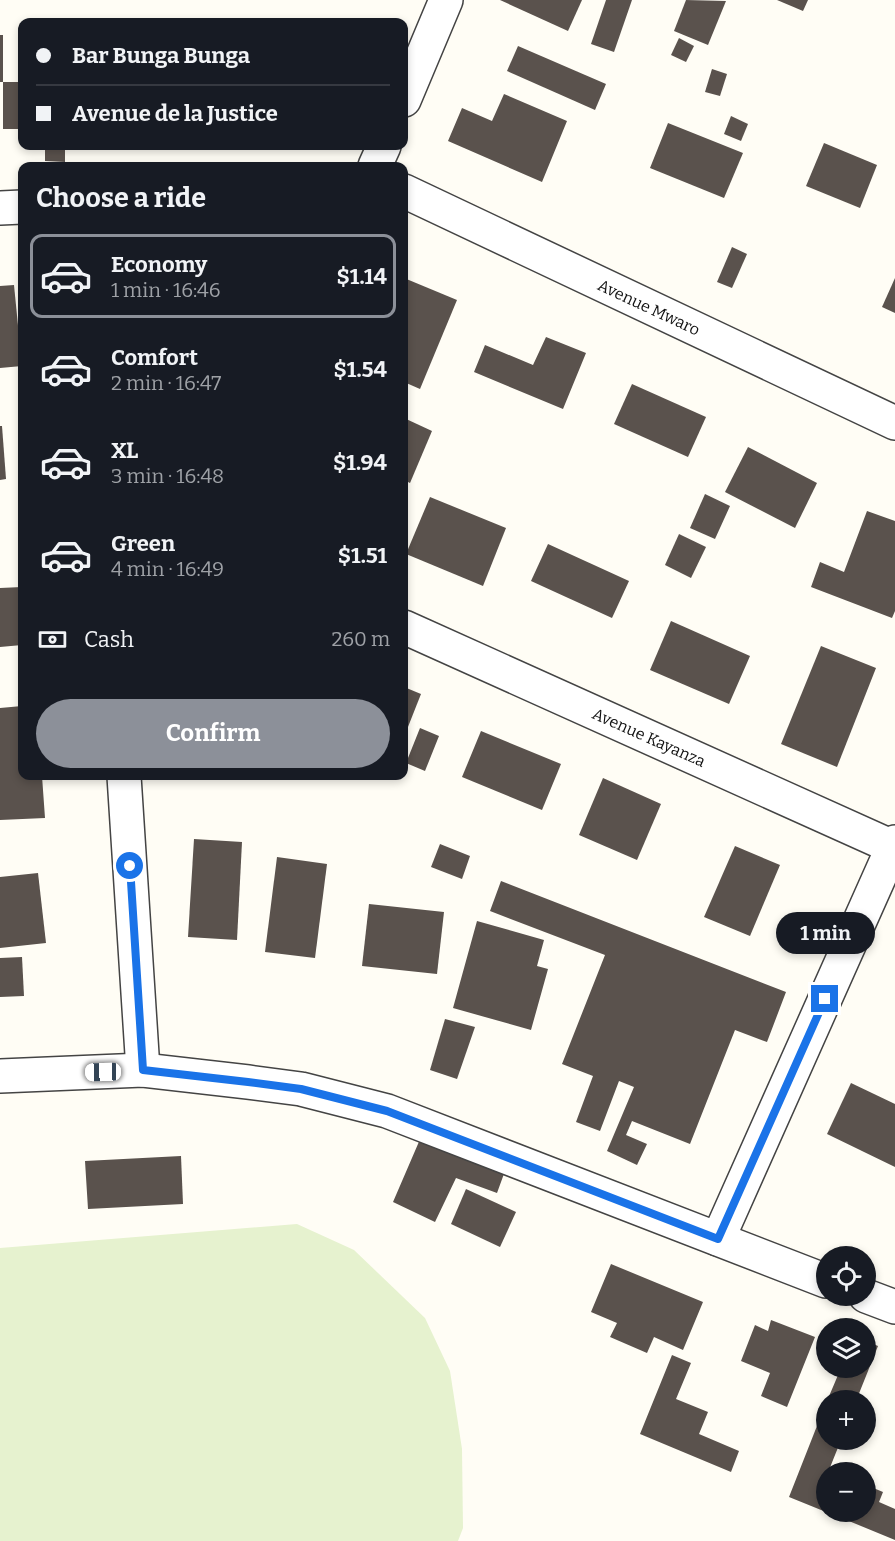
<!DOCTYPE html>
<meta charset="utf-8">
<style>
:root{--surface:#171b24;--page:#20242c;--text:#f1f3f6;--muted:#9ea1a6;--line:#363941;--accent:#8c9099}
body{margin:0;font-family:Bitter,serif;background:var(--page);color:var(--text);height:100vh;display:flex;flex-direction:column;font-size:22px;white-space:nowrap}
*{box-sizing:border-box;margin:0}
p{font-size:20px;color:var(--muted)}
.icon{flex:none;width:33px;height:33px;fill:none;stroke:currentColor;stroke-width:2;stroke-linecap:round;stroke-linejoin:round}
.map{position:relative;flex:1;overflow:hidden}
.details{position:absolute;left:18px;top:162px;width:390px;height:618px;display:flex;flex-direction:column;background:var(--surface);border-radius:12px;box-shadow:0 3px 9px #0003}
.details>*{flex:none}
.top-card{position:absolute;left:18px;top:18px;width:390px;height:132px;border-radius:12px;box-shadow:0 3px 9px #0003;display:grid;align-content:center;height:132px;padding:0 18px;background:var(--surface)}
.controls{position:absolute;left:816px;top:1246px;display:grid;gap:12px}
.controls a{display:grid;place-items:center;width:60px;height:60px;border-radius:50%;background:var(--surface);box-shadow:0 3px 9px #0003;font-size:30px}
.end{position:absolute;width:27px;height:27px;margin:-14px;border:8px solid #1a73e8;background:#fff;box-shadow:0 0 0 3px #fff}
.from{border-radius:50%}
.bubble{position:absolute;height:42px;border-radius:21px;background:var(--surface);box-shadow:0 3px 9px #0003;font-size:20px;font-weight:700;line-height:42px;text-align:center}
.car{position:absolute;width:18px;height:36px;margin:-18px -9px;border-radius:8px;box-shadow:0 0 4px 2px #0007;background:linear-gradient(#fff 24%,#345 0 40%,#fff 0 76%,#345 0 86%,#fff 0)}
.top-card b{display:flex;align-items:center;gap:21px;height:57px;font-size:22px}
.top-card b+b{border-top:2px solid var(--line)}
.top-card i{width:15px;height:15px;background:var(--text)}
ul{padding:0;list-style:none}
li{display:flex;align-items:center;gap:18px;height:84px;margin:0 12px 9px;padding:0 6px;border:3px solid transparent;border-radius:12px}
li div{flex:1}
li b{display:block;font-size:22px}
li em{font-style:normal;font-weight:700}
li.on{border-color:var(--accent)}
li>.icon{width:54px;height:54px;stroke-width:1.5}
h2{padding:0 18px;font-size:27px;line-height:72px}
.pay{display:flex;align-items:center;gap:15px;height:66px;padding:0 18px;font-size:22px}
.pay p{margin-inline-start:auto}
.primary-button{display:flex;gap:12px;margin-top:auto;padding:12px 18px}
.primary-button a{flex:1;height:69px;border-radius:36px;background:var(--accent);color:#fff;font-size:24px;font-weight:700;line-height:69px;text-align:center}
.map>svg:first-child{display:block}
.pitch{fill:#e6f2cf}
.building{fill:#5a524d}
.lines{fill:none;stroke-linecap:round;stroke-linejoin:round}
.minor-casing{stroke:#444;stroke-width:36}
.minor{stroke:#fff;stroke-width:33}
.route{stroke:#1a73e8;stroke-width:8}
.labels{text-anchor:middle;stroke-width:6;stroke-linejoin:round;paint-order:stroke}
.street-label{font-size:16px;fill:#111;stroke:#fff}
</style>
<div class="map">
<svg width="895" height="1541" viewBox="0 0 895 1541">
<rect width="100%" height="100%" fill="#fffdf5"/>
<path class="pitch" d="M297,1224L354,1250L425,1318L450,1371L462,1449L463,1528L458,1541H0V1248Z"/>
<g class="building">
<path d="M500,0H582L568,31Z"/>
<path d="M606,0H632L614,52L591,44Z"/>
<path d="M686,0L726,1L708,45L674,31Z"/>
<path d="M777,0H808L803,11Z"/>
<path d="M0,35H3V82H22V129H3V82H0Z"/>
<path d="M679,38L694,46L686,62L671,55Z"/>
<path d="M518,46L606,84L595,110L507,71Z"/>
<path d="M712,69L727,74L720,96L705,92Z"/>
<path d="M504,94L567,121L542,182L448,141L462,108L492,121Z"/>
<path d="M731,116L748,124L741,141L724,134Z"/>
<path d="M668,123L743,153L724,198L650,168Z"/>
<path d="M824,143L877,165L860,208L806,186Z"/>
<path d="M45,146H65V162L45,161Z"/>
<path d="M732,247L747,254L732,288L717,282Z"/>
<path d="M404,278L457,300L420,389L404,382Z"/>
<path d="M895,278V313L882,307Z"/>
<path d="M14,285L22,366L0,368V286Z"/>
<path d="M546,337L586,353L563,409L474,372L485,345L533,365Z"/>
<path d="M632,384L706,417L688,457L614,424Z"/>
<path d="M404,418L432,431L410,483L404,480Z"/>
<path d="M0,426H2L6,479L0,480Z"/>
<path d="M748,447L817,483L795,528L725,492Z"/>
<path d="M705,494L730,506L715,539L690,528Z"/>
<path d="M430,497L506,528L483,586L406,554Z"/>
<path d="M867,511L895,521V611L892,618L811,587L820,562L844,572Z"/>
<path d="M679,534L706,547L691,578L665,565Z"/>
<path d="M548,544L629,581L612,618L531,581Z"/>
<path d="M22,587V645L0,647V588Z"/>
<path d="M671,621L750,656L729,704L650,670Z"/>
<path d="M821,646L876,668L837,767L781,744Z"/>
<path d="M404,687L421,694L404,737Z"/>
<path d="M22,706V776H42L45,818L0,820V708Z"/>
<path d="M420,728L439,736L425,771L406,763Z"/>
<path d="M481,731L561,764L542,810L462,777Z"/>
<path d="M603,778L661,804L637,860L579,835Z"/>
<path d="M194,839L242,842L237,940L188,937Z"/>
<path d="M440,844L470,856L462,879L431,867Z"/>
<path d="M735,846L780,865L750,936L704,917Z"/>
<path d="M277,857L327,864L315,958L265,952Z"/>
<path d="M38,873L46,943L0,948V877Z"/>
<path d="M501,881L786,992L767,1042L735,1030L690,1144L632,1121L626,1135L647,1144L637,1165L607,1151L634,1087L619,1081L600,1131L576,1122L593,1076L562,1064L605,955L490,911Z"/>
<path d="M369,904L444,912L437,974L362,966Z"/>
<path d="M477,921L544,940L537,966L548,969L531,1030L453,1008Z"/>
<path d="M22,957L24,996L0,997V958Z"/>
<path d="M445,1019L475,1027L457,1079L430,1070Z"/>
<path d="M851,1083L895,1104V1167L827,1134Z"/>
<path d="M421,1137L505,1171L497,1193L456,1178L435,1222L393,1202Z"/>
<path d="M181,1156L183,1204L88,1209L85,1161Z"/>
<path d="M466,1189L516,1212L500,1247L451,1224Z"/>
<path d="M611,1264L703,1302L683,1350L654,1337L647,1353L610,1337L617,1323L591,1312Z"/>
<path d="M771,1320L815,1337L787,1407L761,1396L770,1373L741,1361L755,1325L768,1331Z"/>
<path d="M866,1341L878,1346L856,1401H827L841,1368H866Z"/>
<path d="M672,1355L691,1363L676,1399L708,1412L699,1434L739,1451L731,1472L640,1434Z"/>
<path d="M826,1403V1440H841L829,1470L835,1473H826V1512L789,1497Z"/>
<path d="M866,1485L883,1492L879,1502L895,1509V1540L827,1512H866Z"/>
</g>
<g class="lines">
<g class="minor-casing">
<g id="minor">
<path d="M404,100L446,0"/>
<path d="M375,166L384,146"/>
<path d="M404,191L895,423"/>
<path d="M0,208L22,207"/>
<path d="M404,627L895,848"/>
<path d="M124,776L143,1070"/>
<path d="M0,1076L143,1070L248,1082L301,1089L387,1111L826,1281"/>
<path d="M718,1239L895,842"/>
<path d="M866,1296L895,1307"/>
</g>
</g>
<use href="#minor" class="minor"/>
</g>
<g class="lines">
<path class="route" d="M130,866L143,1070L248,1082L301,1089L387,1111L718,1239L825,999"/>
</g>
<g class="labels">
<g class="street-label">
<text transform="translate(649 307) rotate(25)" y="6">Avenue Mwaro</text>
<text transform="translate(649 737) rotate(24)" y="6">Avenue Kayanza</text>
</g>
</g>
</svg>
<div class="controls">
<a><svg class="icon" aria-label="locate" viewBox="0 0 24 24"><circle cx="12" cy="12" r="6"/><path d="M12 2v4M12 18v4M2 12h4M18 12h4"/></svg></a>
<a><svg class="icon" aria-label="layers" viewBox="0 0 24 24"><path d="M12 4l9 5-9 5-9-5zM3 14l9 5 9-5"/></svg></a>
<a>+</a>
<a>−</a>
</div>
<i class="end from" style="left:130px;top:866px"></i>
<i class="end" style="left:825px;top:999px"></i>
<div class="bubble" style="left:776px;top:912px;width:99px">1 min</div>
<i class="car" style="left:103px;top:1072px;rotate:269deg"></i>
<div class="top-card">
<b><i class="from"></i>Bar Bunga Bunga</b>
<b><i></i>Avenue de la Justice</b>
</div>
<section class="details">
<h2>Choose a ride</h2>
<ul>
<li class="on"><svg class="icon" aria-label="car" viewBox="0 0 24 24"><path d="M5 17H2v-5l4-1 3-4h7l3 4 3 1v5h-3M9 17h6M6 11h13"/><circle cx="7" cy="17" r="2"/><circle cx="17" cy="17" r="2"/></svg><div><b>Economy</b><p>1 min · 16:46</p></div><em>$1.14</em></li>
<li><svg class="icon" aria-label="car" viewBox="0 0 24 24"><path d="M5 17H2v-5l4-1 3-4h7l3 4 3 1v5h-3M9 17h6M6 11h13"/><circle cx="7" cy="17" r="2"/><circle cx="17" cy="17" r="2"/></svg><div><b>Comfort</b><p>2 min · 16:47</p></div><em>$1.54</em></li>
<li><svg class="icon" aria-label="car" viewBox="0 0 24 24"><path d="M5 17H2v-5l4-1 3-4h7l3 4 3 1v5h-3M9 17h6M6 11h13"/><circle cx="7" cy="17" r="2"/><circle cx="17" cy="17" r="2"/></svg><div><b>XL</b><p>3 min · 16:48</p></div><em>$1.94</em></li>
<li><svg class="icon" aria-label="car" viewBox="0 0 24 24"><path d="M5 17H2v-5l4-1 3-4h7l3 4 3 1v5h-3M9 17h6M6 11h13"/><circle cx="7" cy="17" r="2"/><circle cx="17" cy="17" r="2"/></svg><div><b>Green</b><p>4 min · 16:49</p></div><em>$1.51</em></li>
</ul>
<div class="pay"><svg class="icon" aria-label="cash" viewBox="0 0 24 24"><path d="M3 7h18v10H3z"/><circle cx="12" cy="12" r="2"/></svg>Cash<p>260 m</p></div>
<div class="primary-button"><a>Confirm</a></div>
</section>
</div>
